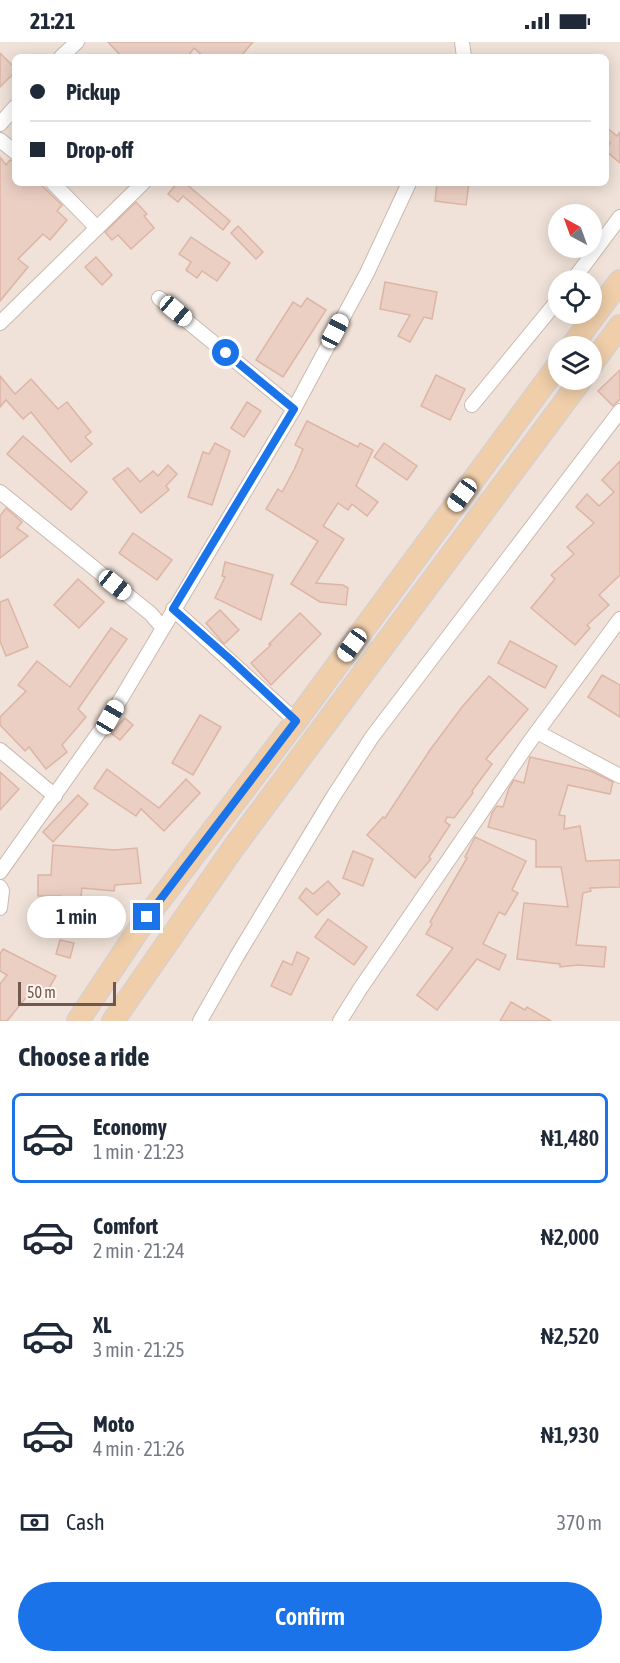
<!DOCTYPE html>
<meta charset="utf-8">
<style>
:root{--surface:#fff;--page:#f2f2f3;--text:#1f2937;--muted:#747a83;--line:#e0e1e3;--accent:#1a73e8}
body{margin:0;font-family:"Asap Condensed",sans-serif;background:var(--page);color:var(--text);height:100vh;display:flex;flex-direction:column;font-size:22px;white-space:nowrap}
*{box-sizing:border-box;margin:0}
p{font-size:20px;color:var(--muted)}
.icon{flex:none;width:33px;height:33px;fill:none;stroke:currentColor;stroke-width:2;stroke-linecap:round;stroke-linejoin:round}
.map{position:relative;height:979px;overflow:hidden}
.panel{display:flex;flex-direction:column;background:var(--surface);flex:1}
.panel>*{flex:none}
.banner{position:absolute;left:12px;top:12px;width:597px;height:132px;border-radius:9px;box-shadow:0 3px 15px #0003;display:grid;align-content:center;height:132px;padding:0 18px;background:var(--surface)}
.needle{width:39px;rotate:319deg}
.controls{position:absolute;left:548px;top:162px;display:grid;gap:12px}
.controls a{display:grid;place-items:center;width:54px;height:54px;border-radius:50%;background:var(--surface);box-shadow:0 3px 15px #0003;font-size:30px}
.scale{position:absolute;left:18px;bottom:15px;width:98px;box-sizing:border-box;padding-left:6px;border:3px solid #71584f;border-top:0;font-size:16px;line-height:21px;white-space:nowrap;color:#71584f;-webkit-text-stroke:4px #fdf5ee;paint-order:stroke}
.end{position:absolute;width:27px;height:27px;margin:-14px;border:8px solid #1a73e8;background:#fff;box-shadow:0 0 0 3px #fff}
.from{border-radius:50%}
.bubble{position:absolute;height:42px;border-radius:21px;background:var(--surface);box-shadow:0 3px 15px #0003;font-size:20px;font-weight:600;line-height:42px;text-align:center}
.car{position:absolute;width:18px;height:36px;margin:-18px -9px;border-radius:8px;box-shadow:0 0 4px 2px #0007;background:linear-gradient(#fff 24%,#345 0 40%,#fff 0 76%,#345 0 86%,#fff 0)}
.banner b{display:flex;align-items:center;gap:21px;height:57px;font-size:22px}
.banner b+b{border-top:2px solid var(--line)}
.banner i{width:15px;height:15px;background:var(--text)}
ul{padding:0;list-style:none}
li{display:flex;align-items:center;gap:18px;height:90px;margin:0 12px 9px;padding:0 6px;border:3px solid transparent;border-radius:9px}
li div{flex:1}
li b{display:block;font-size:22px}
li em{font-style:normal;font-weight:600}
li.active{border-color:var(--accent)}
li>.icon{width:54px;height:54px;stroke-width:1.5}
h2{padding:0 18px;font-size:27px;line-height:72px}
.pay{display:flex;align-items:center;gap:15px;height:66px;padding:0 18px;font-size:22px}
.pay p{margin-inline-start:auto}
.button{display:flex;gap:12px;margin-top:auto;padding:12px 18px}
.button a{flex:1;height:69px;border-radius:36px;background:var(--accent);color:#fff;font-size:24px;font-weight:600;line-height:69px;text-align:center}
.status{display:flex;justify-content:space-between;align-items:center;height:42px;padding:0 30px;background:var(--surface);direction:ltr}
.status svg{height:16px;fill:currentColor}
.map>svg:first-child{display:block}
.residential{fill:#f0e2d8;fill-rule:evenodd}
.building{fill:#eccfc3;stroke:#dcb5a6;stroke-width:1.5}
.lines{fill:none;stroke-linecap:round;stroke-linejoin:round}
.street-casing{stroke:#cab9af;stroke-width:16}
.primary-casing{stroke:#d7d0ce;stroke-width:24}
.street{stroke:#fff;stroke-width:14}
.primary{stroke:#f0cea9;stroke-width:21}
.route{stroke:#1a73e8;stroke-width:8}
</style>
<div class="status"><b>21:21</b><svg viewBox="0 0 49 12"><path d="M0 12V9h3v3zM5 12V6h3v6zM10 12V3h3v9zM15 12V0h3v12zM26 1h20v11H26zM47 4h2v5h-2z"/></svg></div>
<div class="map">
<svg width="620" height="979" viewBox="0 0 620 979">
<rect width="100%" height="100%" fill="#faf1e8"/>
<path class="residential" d="M0,0H620V979H0ZM15,15H606V141H15ZM558,172H591V206H558ZM558,238H591V272H558ZM558,304H591V338H558Z"/>
<g class="building">
<path d="M108,0H253L240,15H204L194,6L187,15H122Z"/>
<path d="M0,11L15,26V30L0,45Z"/>
<path d="M606,85L617,94L620,90V121L606,109L610,101L606,97Z"/>
<path d="M0,115L6,123L10,118L15,119V141H39L62,163L57,169L67,178L50,198L43,192L18,217L28,225L0,259Z"/>
<path d="M177,141H185L230,179L223,188L183,154L178,160L168,152Z"/>
<path d="M437,141H469L466,163L435,159Z"/>
<path d="M136,160L147,172L144,174L154,186L131,207L118,193L112,198L105,190Z"/>
<path d="M238,184L263,210L256,217L231,191Z"/>
<path d="M191,195L230,221L217,239L202,229L197,236L186,228L191,220L179,212Z"/>
<path d="M96,215L112,233L102,243L85,225Z"/>
<path d="M385,240L437,250L432,277L424,275L410,300L398,294L410,273L380,267Z"/>
<path d="M307,256L326,268L283,335L256,318L293,260L301,265Z"/>
<path d="M620,328V357L613,364L598,349Z"/>
<path d="M436,333L465,347L450,378L421,364Z"/>
<path d="M0,334L15,352L31,337L58,367L67,360L91,390L85,395L92,402L71,420L31,370L23,377L6,358L0,365Z"/>
<path d="M247,360L261,369L244,395L231,386Z"/>
<path d="M307,379L358,405L360,401L373,408L356,444L378,460L367,474L352,462L348,468L338,461L323,484L344,497L316,541L343,543L348,546L346,563L320,560L291,542L318,499L266,467L278,447L282,450L294,428L303,407L295,403Z"/>
<path d="M23,394L87,450L71,468L7,412Z"/>
<path d="M215,401L230,409L212,463L188,455L203,410L209,412Z"/>
<path d="M384,401L417,424L407,438L374,415Z"/>
<path d="M620,419V533L599,553L609,563L587,583L590,586L575,603L531,566L555,537L551,533L574,512L567,505L594,481L576,465L587,452L599,464L614,450L602,438Z"/>
<path d="M168,423L177,432L166,444L169,448L141,471L113,437L128,426L140,440L153,429L158,434Z"/>
<path d="M6,466L22,480L17,486L28,494L0,516V474Z"/>
<path d="M133,491L172,518L157,538L119,511Z"/>
<path d="M225,520L273,533L261,578L215,556L225,535L222,534Z"/>
<path d="M78,537L104,560L79,586L54,563Z"/>
<path d="M8,557L28,605L6,614L0,599V560Z"/>
<path d="M220,568L239,588L224,602L206,581Z"/>
<path d="M300,571L321,592L271,643L251,621L271,603L269,602Z"/>
<path d="M111,586L127,597L78,667L86,675L62,703L67,710L46,727L29,705L25,709L0,683V675L26,649L18,643L37,619L70,645Z"/>
<path d="M510,599L557,624L545,646L498,621Z"/>
<path d="M602,633L620,643V675L588,655Z"/>
<path d="M489,634L528,667L486,717L492,722L472,749L473,751L454,776L447,775L445,780L450,783L429,815L431,817L415,836L367,793L383,775L385,776L430,708L462,665Z"/>
<path d="M200,673L221,685L193,733L172,721Z"/>
<path d="M125,676L133,683L120,698L111,691Z"/>
<path d="M530,715L591,729L613,740L610,752L568,743L559,773L565,774L564,787L580,784L586,819L620,818V845L590,846L591,849L583,851L576,903L606,905L604,925L578,923L560,925V922L517,917L524,861L568,865L561,825H536V798L488,785L492,771L497,764L503,765L509,746L514,738L524,741Z"/>
<path d="M107,727L159,766L186,737L200,751L164,789L141,767L136,774L94,746Z"/>
<path d="M0,730L19,747L0,768Z"/>
<path d="M78,753L88,762L53,800L43,790Z"/>
<path d="M475,795L526,819L512,848L518,851L505,873L499,870L483,902L506,913L499,928L477,917L437,968L417,953L453,906L426,892L432,882L430,880L467,816L465,815Z"/>
<path d="M53,803L115,808L137,806L141,841L115,843L114,849L82,846L78,877L58,875L61,854H38V833H51Z"/>
<path d="M353,809L373,817L363,844L343,836Z"/>
<path d="M328,839L340,852L317,873L299,856L306,846L313,852Z"/>
<path d="M328,877L367,905L354,923L315,895Z"/>
<path d="M60,898L74,901L70,916L56,912Z"/>
<path d="M3,907L56,934L45,953L33,947L7,979H0V942L7,933L0,929V912Z"/>
<path d="M297,910L309,916L291,953L271,944L283,919L292,923Z"/>
<path d="M511,960L525,968L527,965L551,979H500Z"/>
</g>
<g class="lines">
<g class="street-casing">
<g id="street">
<path d="M462,0L464,15"/>
<path d="M61,15L77,0"/>
<path d="M0,82L15,65"/>
<path d="M0,98L15,110"/>
<path d="M53,141L97,186"/>
<path d="M573,238L620,175"/>
<path d="M159,256L294,367"/>
<path d="M0,281L143,141"/>
<path d="M472,363L558,258"/>
<path d="M0,450L151,572L162,585"/>
<path d="M173,567L296,679"/>
<path d="M537,690L620,734"/>
<path d="M0,708L55,754"/>
<path d="M0,830L110,675L294,367L367,231L409,141"/>
<path d="M0,845L2,849L0,866"/>
<path d="M200,979L237,914L333,755L372,695L620,369"/>
<path d="M340,979L360,947L528,702L620,577"/>
</g>
</g>
<g class="primary-casing">
<g id="primary">
<path d="M572,304L620,239"/>
<path d="M591,323L620,284"/>
<path d="M78,979L147,875L296,679L558,323"/>
<path d="M113,979L234,805L581,338"/>
</g>
</g>
<use href="#street" class="street"/>
<use href="#primary" class="primary"/>
</g>
<g class="lines">
<path class="route" d="M147,875L296,679L231,618L173,567L294,367L226,311"/>
</g>
</svg>
<div class="controls">
<a><svg class="needle" viewBox="-14 -14 28 28"><path d="M0-13l5 13h-10z" fill="#e53935"/><path d="M0 13l5-13h-10z" fill="#747a83"/></svg></a>
<a><svg class="icon" aria-label="locate" viewBox="0 0 24 24"><circle cx="12" cy="12" r="6"/><path d="M12 2v4M12 18v4M2 12h4M18 12h4"/></svg></a>
<a><svg class="icon" aria-label="layers" viewBox="0 0 24 24"><path d="M12 4l9 5-9 5-9-5zM3 14l9 5 9-5"/></svg></a>
</div>
<div class="scale">50 m</div>
<i class="end from" style="left:226px;top:311px"></i>
<i class="end" style="left:147px;top:875px"></i>
<div class="bubble" style="left:27px;top:854px;width:99px">1 min</div>
<i class="car" style="left:176px;top:269px;rotate:130deg"></i>
<i class="car" style="left:335px;top:289px;rotate:28deg"></i>
<i class="car" style="left:462px;top:453px;rotate:216deg"></i>
<i class="car" style="left:115px;top:543px;rotate:129deg"></i>
<i class="car" style="left:352px;top:603px;rotate:216deg"></i>
<i class="car" style="left:110px;top:675px;rotate:30deg"></i>
<div class="banner">
<b><i class="from"></i>Pickup</b>
<b><i></i>Drop-off</b>
</div>
</div>
<section class="panel">
<h2>Choose a ride</h2>
<ul>
<li class="active"><svg class="icon" aria-label="car" viewBox="0 0 24 24"><path d="M5 17H2v-5l4-1 3-4h7l3 4 3 1v5h-3M9 17h6M6 11h13"/><circle cx="7" cy="17" r="2"/><circle cx="17" cy="17" r="2"/></svg><div><b>Economy</b><p>1 min · 21:23</p></div><em>₦1,480</em></li>
<li><svg class="icon" aria-label="car" viewBox="0 0 24 24"><path d="M5 17H2v-5l4-1 3-4h7l3 4 3 1v5h-3M9 17h6M6 11h13"/><circle cx="7" cy="17" r="2"/><circle cx="17" cy="17" r="2"/></svg><div><b>Comfort</b><p>2 min · 21:24</p></div><em>₦2,000</em></li>
<li><svg class="icon" aria-label="car" viewBox="0 0 24 24"><path d="M5 17H2v-5l4-1 3-4h7l3 4 3 1v5h-3M9 17h6M6 11h13"/><circle cx="7" cy="17" r="2"/><circle cx="17" cy="17" r="2"/></svg><div><b>XL</b><p>3 min · 21:25</p></div><em>₦2,520</em></li>
<li><svg class="icon" aria-label="car" viewBox="0 0 24 24"><path d="M5 17H2v-5l4-1 3-4h7l3 4 3 1v5h-3M9 17h6M6 11h13"/><circle cx="7" cy="17" r="2"/><circle cx="17" cy="17" r="2"/></svg><div><b>Moto</b><p>4 min · 21:26</p></div><em>₦1,930</em></li>
</ul>
<div class="pay"><svg class="icon" aria-label="cash" viewBox="0 0 24 24"><path d="M3 7h18v10H3z"/><circle cx="12" cy="12" r="2"/></svg>Cash<p>370 m</p></div>
<div class="button"><a>Confirm</a></div>
</section>
